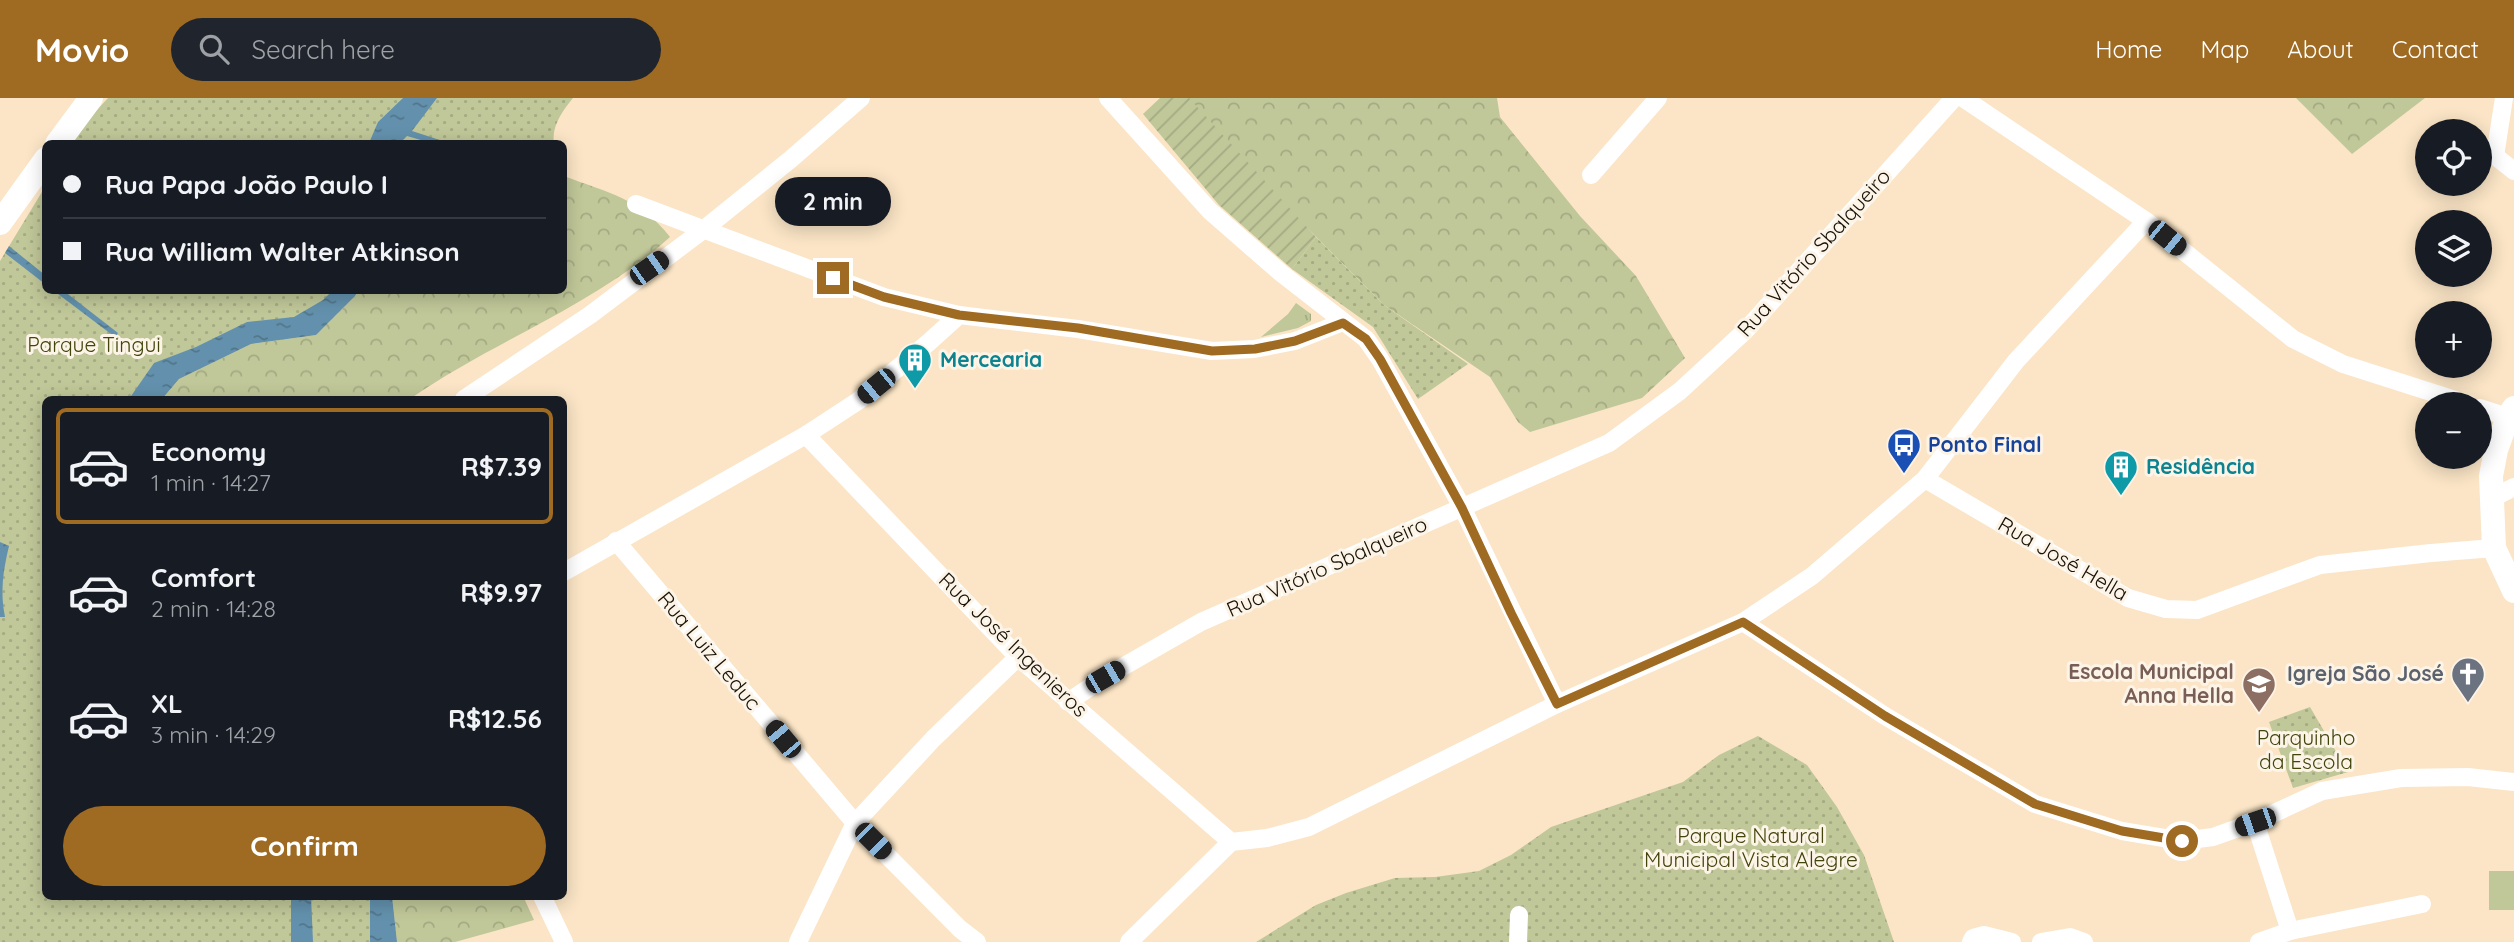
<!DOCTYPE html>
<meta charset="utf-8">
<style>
:root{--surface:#171b24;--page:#20242c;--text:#f1f3f6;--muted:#9ea1a6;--line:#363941;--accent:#9f6b22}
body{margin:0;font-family:Quicksand,sans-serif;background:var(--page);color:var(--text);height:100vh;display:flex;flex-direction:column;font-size:26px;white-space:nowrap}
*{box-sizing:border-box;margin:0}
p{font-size:23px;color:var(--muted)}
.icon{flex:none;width:38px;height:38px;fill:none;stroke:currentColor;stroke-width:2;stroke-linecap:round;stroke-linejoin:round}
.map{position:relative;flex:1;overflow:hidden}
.side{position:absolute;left:42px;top:298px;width:525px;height:504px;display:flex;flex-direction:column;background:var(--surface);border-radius:10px;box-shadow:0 4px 18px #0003}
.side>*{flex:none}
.banner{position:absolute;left:42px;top:42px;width:525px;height:154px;border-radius:10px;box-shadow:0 4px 18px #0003;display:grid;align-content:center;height:154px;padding:0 21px;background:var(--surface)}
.buttons{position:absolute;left:2415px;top:21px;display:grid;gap:14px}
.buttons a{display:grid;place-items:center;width:77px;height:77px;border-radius:50%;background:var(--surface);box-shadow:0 4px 18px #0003;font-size:35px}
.end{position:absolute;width:32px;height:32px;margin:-16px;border:9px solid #9f6b22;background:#fff;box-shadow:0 0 0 4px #fff}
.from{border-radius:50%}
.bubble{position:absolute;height:49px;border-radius:24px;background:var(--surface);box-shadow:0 4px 18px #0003;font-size:23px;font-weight:700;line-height:49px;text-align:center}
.car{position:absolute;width:21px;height:42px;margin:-21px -10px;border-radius:9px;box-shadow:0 0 5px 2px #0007;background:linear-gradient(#222 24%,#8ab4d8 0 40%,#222 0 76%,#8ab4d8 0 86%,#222 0)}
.banner b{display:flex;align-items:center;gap:24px;height:66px;font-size:26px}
.banner b+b{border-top:2px solid var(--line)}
.banner i{width:18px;height:18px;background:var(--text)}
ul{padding:12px 0 0;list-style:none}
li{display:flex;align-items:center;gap:21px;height:116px;margin:0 14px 10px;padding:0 7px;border:4px solid transparent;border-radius:10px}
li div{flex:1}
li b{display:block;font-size:26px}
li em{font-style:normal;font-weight:700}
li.on{border-color:var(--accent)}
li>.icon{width:63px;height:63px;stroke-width:1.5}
.action{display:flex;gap:14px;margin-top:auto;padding:14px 21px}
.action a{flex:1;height:80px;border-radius:42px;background:var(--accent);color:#fff;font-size:28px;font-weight:700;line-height:80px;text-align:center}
header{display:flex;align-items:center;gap:42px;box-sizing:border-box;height:98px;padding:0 35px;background:var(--accent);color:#fff}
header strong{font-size:33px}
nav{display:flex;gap:38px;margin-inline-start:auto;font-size:24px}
.search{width:490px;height:63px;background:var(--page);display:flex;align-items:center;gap:18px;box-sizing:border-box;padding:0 24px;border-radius:38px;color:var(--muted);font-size:26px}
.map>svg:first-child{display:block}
.grass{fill:url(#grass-tufts)}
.forest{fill:url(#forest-crowns)}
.park{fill:url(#park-dots)}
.garden{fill:url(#garden-furrows)}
.pitch{fill:#c0c798}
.water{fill:url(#water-ripples)}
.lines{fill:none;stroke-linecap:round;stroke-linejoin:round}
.street{stroke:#fff;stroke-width:18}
.secondary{stroke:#fff;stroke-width:24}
.route{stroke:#9f6b22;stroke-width:9}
.labels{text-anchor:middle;stroke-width:6;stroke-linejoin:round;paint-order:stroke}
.street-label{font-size:21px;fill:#181106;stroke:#fdf4e8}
.park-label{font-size:21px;fill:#41450c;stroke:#fdf4e8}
.culture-label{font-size:21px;font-weight:bold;fill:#0d838f;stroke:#fdf4e8;text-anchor:start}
.transit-label{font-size:21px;font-weight:bold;fill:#164399;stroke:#fdf4e8;text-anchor:start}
.education-label{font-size:21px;font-weight:bold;fill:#785e54;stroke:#fdf4e8;text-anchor:end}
.worship-label{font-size:21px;font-weight:bold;fill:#5b616d;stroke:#fdf4e8;text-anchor:end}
</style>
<header>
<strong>Movio</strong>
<div class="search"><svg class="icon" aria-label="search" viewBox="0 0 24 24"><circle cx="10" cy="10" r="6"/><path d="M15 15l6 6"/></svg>Search here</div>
<nav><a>Home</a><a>Map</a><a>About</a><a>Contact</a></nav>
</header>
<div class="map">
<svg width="2514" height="844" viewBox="0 0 2514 844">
<defs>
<pattern id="grass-tufts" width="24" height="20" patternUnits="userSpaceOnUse" patternTransform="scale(1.75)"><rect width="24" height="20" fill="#c0c798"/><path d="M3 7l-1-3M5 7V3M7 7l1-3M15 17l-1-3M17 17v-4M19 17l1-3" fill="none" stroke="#a4aa82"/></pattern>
<pattern id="forest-crowns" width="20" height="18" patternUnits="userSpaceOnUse" patternTransform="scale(1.75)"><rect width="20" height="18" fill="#c0c798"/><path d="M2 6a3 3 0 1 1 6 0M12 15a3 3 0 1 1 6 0" fill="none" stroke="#a4aa82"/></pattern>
<pattern id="park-dots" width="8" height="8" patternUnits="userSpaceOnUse" patternTransform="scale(1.75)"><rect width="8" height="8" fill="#c0c798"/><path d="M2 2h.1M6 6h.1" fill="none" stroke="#a4aa82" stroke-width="1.8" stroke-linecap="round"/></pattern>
<pattern id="garden-furrows" width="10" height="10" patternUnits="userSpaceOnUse" patternTransform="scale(1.75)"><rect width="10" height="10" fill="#c0c798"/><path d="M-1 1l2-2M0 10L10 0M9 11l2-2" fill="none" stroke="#a4aa82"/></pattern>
<pattern id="water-ripples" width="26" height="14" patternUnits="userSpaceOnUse" patternTransform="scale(1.75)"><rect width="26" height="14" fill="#6391ad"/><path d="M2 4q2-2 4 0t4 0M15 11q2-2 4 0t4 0" fill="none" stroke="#51758b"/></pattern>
</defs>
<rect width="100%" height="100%" fill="#fbe5c6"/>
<path class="grass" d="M1296,205L1311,216V223L1298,230L1261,239L1288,216Z"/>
<g class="forest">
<path d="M1188,0H1497L1500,19L1580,118L1636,178L1685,260L1642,300L1530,334L1518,324L1490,279L1384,207L1235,57Z"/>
<path d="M2296,0H2425L2352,56Z"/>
<path d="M564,78C608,95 640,100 670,139C593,209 494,242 410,301H162L179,281L251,246L316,237L355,198L358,193L564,192Z"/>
<path d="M392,798H523L534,822L455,844H397Z"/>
</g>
<g class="park">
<path d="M108,0H573C563,12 551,29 554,45L72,46L83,27Z"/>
<path d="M45,89L46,192L358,193L355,198L316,237L251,246L179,281L162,301H46V798H392L397,844H0V163Z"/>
<path d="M1316,139L1384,207L1468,266L1418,301L1373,229L1292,171Z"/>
<path d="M2310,609L2348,674L2293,690L2269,624Z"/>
<path d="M1758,638L1807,667L1837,709L1864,757L1894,844H1256L1316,807L1346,795L1395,780L1435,779L1479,773L1511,757L1551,729L1683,684L1719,657Z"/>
</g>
<path class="garden" d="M1160,0H1189L1316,139L1292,171L1219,107L1143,16Z"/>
<rect class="pitch" x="2489" y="773" width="25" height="39"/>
<g class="water">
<path d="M403,0H437L412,33L449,45H431L407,38L400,45H369L378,24Z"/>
<path d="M9,148L45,177V186L5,155Z"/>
<path d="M54,193H64L118,235L115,239Z"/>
<path d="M332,193H358L355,198L316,237L251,246L179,281L162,301H129L154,265L196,249L247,224L294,219L323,202Z"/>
<path d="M0,444L9,448C3,473 0,494 5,519H0Z"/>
<path d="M291,798H311L313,844H291Z"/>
<path d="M370,798H392L397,844H370Z"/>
</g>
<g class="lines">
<g class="street">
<path d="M1108,0L1210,113L1281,175L1366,241L1380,261L1462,409L1557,606"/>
<path d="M1963,0L2146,123L2293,241L2343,266L2468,306"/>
<path d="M2504,0L2495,58L2514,73"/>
<path d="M1591,77L1658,0"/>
<path d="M636,106L884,199L959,217L1078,231L1212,253L1254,251L1295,243L1343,224"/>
<path d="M464,301L590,217L703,132L791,61L861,0"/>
<path d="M2480,310L2508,319"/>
<path d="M806,337L1018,559L1231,744"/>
<path d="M1925,381L2128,500L2166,511L2197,512L2320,467L2431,455L2494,450"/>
<path d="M2491,401L2514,389"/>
<path d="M616,443L855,725L960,831L977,844"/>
<path d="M564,474L806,337L858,303L928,245L959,217"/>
<path d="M1743,524L1885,618L2035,706L2122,733L2182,743L2213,739L2255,724L2322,693L2401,680L2468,679L2514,684"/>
<path d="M1068,604L1105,579L1201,524L1609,345L1680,293L1745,233L1954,0"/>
<path d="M2255,724L2290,833"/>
<path d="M542,798L564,844"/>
<path d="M798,844L855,725L933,641L1018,559"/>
<path d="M1129,844L1231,744L1267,740L1309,729L1557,606L1743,524L1812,478L1925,381L2016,263L2146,123"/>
<path d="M1518,844L1519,817"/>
<path d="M1971,844L1973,840L1984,837L2012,844"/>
<path d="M2041,844L2070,839L2084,844"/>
<path d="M2259,844L2290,833L2422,806"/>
</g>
<g class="secondary">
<path d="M57,46L91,0"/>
<path d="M0,125L46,61"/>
<path d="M2514,310L2508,319L2496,352L2491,378L2494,450L2514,493"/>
</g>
</g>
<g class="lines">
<path class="route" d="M833,180L884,199L959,217L1078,230L1212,253L1255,251L1295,243L1343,225L1366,241L1380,261L1462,410L1511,515L1557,606L1743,524L1885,618L2035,706L2122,733L2182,743"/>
</g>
<defs>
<g id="building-pin" transform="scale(1.75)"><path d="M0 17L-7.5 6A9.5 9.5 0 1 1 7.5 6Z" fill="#0f9aa8" stroke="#fdf4e8"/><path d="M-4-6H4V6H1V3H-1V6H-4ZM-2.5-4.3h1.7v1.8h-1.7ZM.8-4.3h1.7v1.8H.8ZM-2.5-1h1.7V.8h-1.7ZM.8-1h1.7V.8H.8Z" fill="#fff"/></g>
<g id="bus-pin" transform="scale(1.75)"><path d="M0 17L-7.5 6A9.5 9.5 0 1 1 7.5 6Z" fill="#1a4fb4" stroke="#fdf4e8"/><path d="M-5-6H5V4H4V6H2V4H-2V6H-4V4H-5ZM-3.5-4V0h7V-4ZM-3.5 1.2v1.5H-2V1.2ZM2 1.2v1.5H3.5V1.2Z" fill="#fff"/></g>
<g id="church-pin" transform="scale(1.75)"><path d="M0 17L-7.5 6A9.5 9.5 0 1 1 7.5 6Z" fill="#6b7280" stroke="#fdf4e8"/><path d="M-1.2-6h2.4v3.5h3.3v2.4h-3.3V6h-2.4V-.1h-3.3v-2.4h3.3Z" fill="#fff"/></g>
<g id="school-pin" transform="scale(1.75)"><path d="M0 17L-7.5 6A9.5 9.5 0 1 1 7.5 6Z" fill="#8d6e63" stroke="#fdf4e8"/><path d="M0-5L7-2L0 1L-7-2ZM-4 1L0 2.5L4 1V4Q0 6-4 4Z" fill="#fff"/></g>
</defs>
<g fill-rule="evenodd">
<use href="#building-pin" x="915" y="262"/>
<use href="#bus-pin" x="1904" y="347"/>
<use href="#building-pin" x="2121" y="369"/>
<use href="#church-pin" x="2468" y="576"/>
<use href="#school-pin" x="2259" y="586"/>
</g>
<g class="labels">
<g class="street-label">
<text transform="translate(1814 155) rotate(-48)" y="7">Rua Vitório Sbalqueiro</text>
<text transform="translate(2063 461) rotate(30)" y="7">Rua José Hella</text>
<text transform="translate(1327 469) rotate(-24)" y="7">Rua Vitório Sbalqueiro</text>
<text transform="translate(1013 547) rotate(44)" y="7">Rua José Ingenieros</text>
<text transform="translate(709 553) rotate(50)" y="7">Rua Luiz Leduc</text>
</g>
<g class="park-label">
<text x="94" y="254">Parque Tingui</text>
<text x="2306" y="647">Parquinho<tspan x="2306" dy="24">da Escola</tspan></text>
<text x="1751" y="745">Parque Natural<tspan x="1751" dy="24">Municipal Vista Alegre</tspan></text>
</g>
<g class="culture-label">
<text x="940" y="269">Mercearia</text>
<text x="2146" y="376">Residência</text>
</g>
<g class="transit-label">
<text x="1928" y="354">Ponto Final</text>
</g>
<g class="education-label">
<text x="2234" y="581">Escola Municipal<tspan x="2234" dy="24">Anna Hella</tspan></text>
</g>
<g class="worship-label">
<text x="2444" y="583">Igreja São José</text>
</g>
</g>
</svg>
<div class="buttons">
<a><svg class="icon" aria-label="locate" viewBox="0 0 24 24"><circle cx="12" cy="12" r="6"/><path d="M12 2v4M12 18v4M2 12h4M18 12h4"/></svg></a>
<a><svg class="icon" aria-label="layers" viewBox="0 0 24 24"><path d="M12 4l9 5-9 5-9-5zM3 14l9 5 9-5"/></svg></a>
<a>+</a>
<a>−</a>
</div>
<i class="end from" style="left:2182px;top:743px"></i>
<i class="end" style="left:833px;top:180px"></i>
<div class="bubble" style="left:775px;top:79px;width:116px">2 min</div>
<i class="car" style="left:2167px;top:140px;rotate:129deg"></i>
<i class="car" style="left:649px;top:170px;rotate:55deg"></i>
<i class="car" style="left:876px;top:288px;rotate:231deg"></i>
<i class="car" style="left:1105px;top:579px;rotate:60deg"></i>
<i class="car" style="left:783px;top:641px;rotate:320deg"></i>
<i class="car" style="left:2255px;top:724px;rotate:251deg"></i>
<i class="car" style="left:873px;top:743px;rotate:135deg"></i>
<div class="banner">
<b><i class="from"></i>Rua Papa João Paulo I</b>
<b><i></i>Rua William Walter Atkinson</b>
</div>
<section class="side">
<ul>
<li class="on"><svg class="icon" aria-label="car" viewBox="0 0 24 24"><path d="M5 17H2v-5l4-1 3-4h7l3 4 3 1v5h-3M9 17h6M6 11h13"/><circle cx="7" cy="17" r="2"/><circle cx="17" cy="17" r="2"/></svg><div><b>Economy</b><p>1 min · 14:27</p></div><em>R$7.39</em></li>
<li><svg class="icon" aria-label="car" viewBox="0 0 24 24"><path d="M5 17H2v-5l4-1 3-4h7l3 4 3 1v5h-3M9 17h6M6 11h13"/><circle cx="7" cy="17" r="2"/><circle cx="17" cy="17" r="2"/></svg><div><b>Comfort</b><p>2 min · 14:28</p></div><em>R$9.97</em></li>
<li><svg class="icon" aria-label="car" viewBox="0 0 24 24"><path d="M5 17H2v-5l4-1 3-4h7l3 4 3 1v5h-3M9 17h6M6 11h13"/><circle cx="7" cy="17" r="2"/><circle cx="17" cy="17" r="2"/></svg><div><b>XL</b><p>3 min · 14:29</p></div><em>R$12.56</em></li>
</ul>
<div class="action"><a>Confirm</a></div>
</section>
</div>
